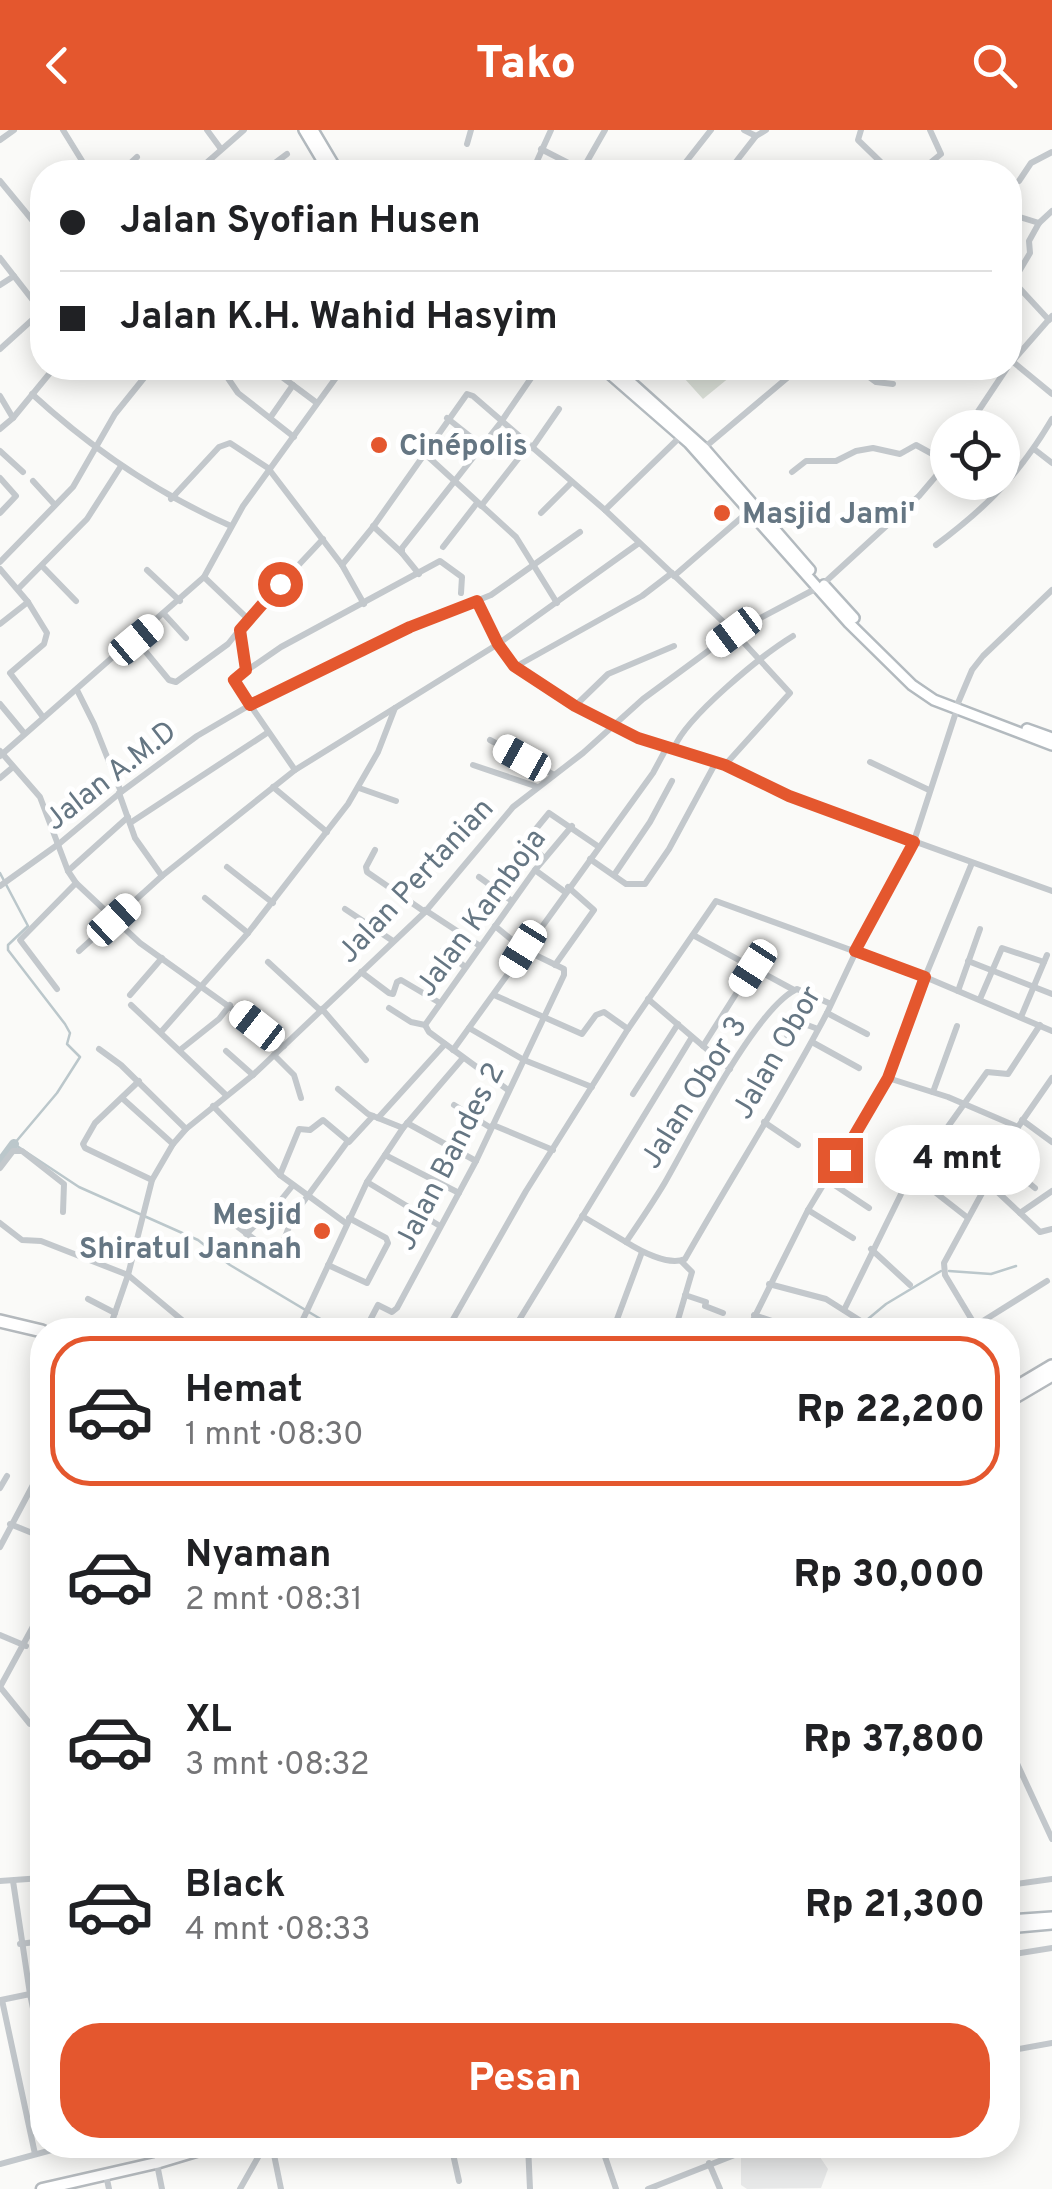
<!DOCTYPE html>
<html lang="id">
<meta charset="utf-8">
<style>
:root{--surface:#fff;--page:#f6f6f6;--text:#202124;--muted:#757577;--line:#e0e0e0;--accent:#e4572e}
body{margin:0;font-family:Overpass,sans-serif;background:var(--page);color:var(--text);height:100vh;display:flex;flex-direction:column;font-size:38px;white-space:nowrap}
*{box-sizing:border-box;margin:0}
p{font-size:32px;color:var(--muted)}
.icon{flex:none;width:55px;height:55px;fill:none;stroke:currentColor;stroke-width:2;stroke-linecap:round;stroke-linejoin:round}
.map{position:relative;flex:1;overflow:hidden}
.panel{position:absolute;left:30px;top:1188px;width:990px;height:840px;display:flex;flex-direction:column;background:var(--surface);border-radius:40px;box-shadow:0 5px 25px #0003}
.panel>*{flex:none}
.banner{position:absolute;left:30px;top:30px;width:992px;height:220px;border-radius:40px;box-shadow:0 5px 25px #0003;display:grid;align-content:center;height:220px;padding:0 30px;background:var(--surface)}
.fabs{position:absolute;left:930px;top:280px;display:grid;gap:20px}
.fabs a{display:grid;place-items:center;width:90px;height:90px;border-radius:50%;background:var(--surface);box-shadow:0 5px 25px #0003;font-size:50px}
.end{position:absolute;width:45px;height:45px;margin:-22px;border:12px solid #e4572e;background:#fff;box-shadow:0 0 0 5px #fff}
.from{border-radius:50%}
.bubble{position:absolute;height:70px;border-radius:35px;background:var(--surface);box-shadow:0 5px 25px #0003;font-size:32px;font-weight:800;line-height:70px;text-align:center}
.car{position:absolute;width:30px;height:60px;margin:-30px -15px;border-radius:12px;box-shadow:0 0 8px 2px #0007;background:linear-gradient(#fff 24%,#345 0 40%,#fff 0 76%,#345 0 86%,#fff 0)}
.banner b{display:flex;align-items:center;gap:35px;height:95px;font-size:38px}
.banner b+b{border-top:2px solid var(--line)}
.banner i{width:25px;height:25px;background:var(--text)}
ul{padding:18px 0 0;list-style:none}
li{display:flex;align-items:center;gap:30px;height:150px;margin:0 20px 15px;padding:0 10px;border:5px solid transparent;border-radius:40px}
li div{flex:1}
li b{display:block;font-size:38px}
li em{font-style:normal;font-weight:800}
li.active{border-color:var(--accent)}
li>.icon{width:90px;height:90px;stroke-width:1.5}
.primary-button{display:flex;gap:20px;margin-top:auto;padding:20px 30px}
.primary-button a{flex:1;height:115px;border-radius:40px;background:var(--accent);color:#fff;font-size:40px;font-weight:800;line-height:115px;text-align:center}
header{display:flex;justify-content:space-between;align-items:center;height:130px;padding:0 30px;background:var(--accent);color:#fff;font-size:45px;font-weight:800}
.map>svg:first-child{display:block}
.built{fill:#e8e9e9}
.green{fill:#dadfd7}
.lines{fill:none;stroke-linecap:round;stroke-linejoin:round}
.stream{stroke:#bbc7cb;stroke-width:2.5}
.river{stroke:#bbc7cb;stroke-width:10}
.secondary-casing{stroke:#b3babf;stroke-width:14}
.primary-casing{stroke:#b5babe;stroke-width:15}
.highway-casing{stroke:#b4b9bd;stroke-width:16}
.street{stroke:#c3c8cc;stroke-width:6}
.secondary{stroke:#fff;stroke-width:9}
.primary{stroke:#fff;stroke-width:10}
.highway{stroke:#fff;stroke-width:11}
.route{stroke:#e4572e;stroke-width:12}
.poi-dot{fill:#e4572e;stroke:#fff;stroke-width:4}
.labels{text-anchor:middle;stroke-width:10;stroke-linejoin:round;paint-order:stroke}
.poi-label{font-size:30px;font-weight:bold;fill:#657683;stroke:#fff;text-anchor:start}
.street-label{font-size:30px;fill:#657683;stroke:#fff}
</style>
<header><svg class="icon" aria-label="back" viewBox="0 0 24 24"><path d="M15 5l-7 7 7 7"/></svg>Tako<svg class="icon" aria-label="search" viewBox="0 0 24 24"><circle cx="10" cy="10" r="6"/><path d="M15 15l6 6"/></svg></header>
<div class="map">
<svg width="1052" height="2059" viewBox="0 0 1052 2059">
<rect width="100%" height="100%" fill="#fafaf8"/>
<path class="built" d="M766,2015H812L828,2039L821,2058L747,2059L741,2055V2024Z"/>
<path class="green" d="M675,238H741L703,269Z"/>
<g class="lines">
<g class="stream">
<path d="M0,743L28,796L8,815V820L65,894L70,903L67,914L80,927L57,963L14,1014L79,1057L198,1110L230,1135L339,1200"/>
<path d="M949,1141L991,1144L1016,1136"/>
<path d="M868,1189L886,1174L941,1141"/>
<path d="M377,1200L400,1196L407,1190L435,1200"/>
</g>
<path class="river" d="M0,1033L14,1014"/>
<g class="secondary-casing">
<g id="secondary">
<path d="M304,0L329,42"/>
<path d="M313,0L338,42"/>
<path d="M603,238L689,313L849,493L912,555L934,570L1052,615"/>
<path d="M615,238L704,318L810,440"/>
<path d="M824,455L854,488"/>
<path d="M1027,599L1052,608"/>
<path d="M1008,1790L1052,1787"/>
<path d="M1008,1798L1052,1794"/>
</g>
</g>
<g class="primary-casing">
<path id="primary" d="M42,2059L156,2033L216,2015"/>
</g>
<g class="highway-casing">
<g id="highway">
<path d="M0,1191L42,1201"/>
<path d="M1008,1262L1052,1236"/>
<path d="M1008,1271L1052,1245"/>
</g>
</g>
<g class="street">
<path d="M63,0L84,34L97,42"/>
<path d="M207,0L221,19"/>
<path d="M744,0L756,6"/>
<path d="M861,0L858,10L891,42"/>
<path d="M0,10L14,0"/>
<path d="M467,14L471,0"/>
<path d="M541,19L582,40"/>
<path d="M209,31L218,42"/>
<path d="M932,33L939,42"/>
<path d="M73,42L84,34"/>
<path d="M121,42L137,27"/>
<path d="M196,42L244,0"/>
<path d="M263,42L287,24"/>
<path d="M532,42L551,0"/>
<path d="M581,42L605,0"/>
<path d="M678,42L711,0"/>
<path d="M728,42L756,6L766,0"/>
<path d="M919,42L941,24L930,0"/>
<path d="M0,51L42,102"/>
<path d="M1019,51L1031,33L1052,22"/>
<path d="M1010,84L1039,93"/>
<path d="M0,128L42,182"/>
<path d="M1011,149L1049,190"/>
<path d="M1014,150L1030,123L1029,111L1039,93L1052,81"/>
<path d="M0,155L14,146"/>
<path d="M0,219L42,181"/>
<path d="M1012,231L1052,264"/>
<path d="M1010,234L1052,186"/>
<path d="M221,238L238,263L294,307"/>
<path d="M270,238L317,273"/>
<path d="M857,238L876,252L893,254"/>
<path d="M32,264C92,319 156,363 231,396"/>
<path d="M0,266L13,288"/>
<path d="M270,288L293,255"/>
<path d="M447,288L481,315"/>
<path d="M967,298L1007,238"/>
<path d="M0,299L13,288L54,238"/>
<path d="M681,306L605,380L734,502L790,563L725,635"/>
<path d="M532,318L559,279"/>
<path d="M704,318L799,238"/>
<path d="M1034,319L1052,333"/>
<path d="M0,321L23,342"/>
<path d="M424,323L516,407L557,473"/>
<path d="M792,342L806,331H836L856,321L873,318L900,324L916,315L947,332"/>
<path d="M0,348L16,366L0,383"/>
<path d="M33,351L54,374"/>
<path d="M171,369L219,317L230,313L268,338L342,435L364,474"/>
<path d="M481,376L529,315"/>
<path d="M541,383L572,352"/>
<path d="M373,396L402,423"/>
<path d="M936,415C987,377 1019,345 1052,289"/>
<path d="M443,417L477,373"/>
<path d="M0,432L73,357L115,284L152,238"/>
<path d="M342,435L373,397L467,264L473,266L605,380"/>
<path d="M42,436L76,471"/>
<path d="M0,439L28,472L47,503L44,514L10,543L43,587"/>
<path d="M147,440L180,471"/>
<path d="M419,444L402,423V418L501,292L538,238"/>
<path d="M674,446L749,381"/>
<path d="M204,447L248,489L323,409"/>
<path d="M823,454L919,366L948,332"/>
<path d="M18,459L87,389L121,336"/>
<path d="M461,463L462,447L440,431L281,517L236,548L235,553L295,640L498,514L639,413"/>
<path d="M477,471L498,514L515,537L612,596L638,608L725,635L789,666L1052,761"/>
<path d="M165,485L186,508"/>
<path d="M0,494L28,472"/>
<path d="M240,501L246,540"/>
<path d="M136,510L169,550L176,552L228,514L248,489"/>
<path d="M515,537L642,466L672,443"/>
<path d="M77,560L94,594L121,662"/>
<path d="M958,573L972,540L983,526L1052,460"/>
<path d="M0,574L24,603"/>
<path d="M575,576L608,544L674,516"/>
<path d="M490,610L554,645"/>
<path d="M674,618C687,586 762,525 793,506"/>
<path d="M0,621L40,667L68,741L76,753L140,813L284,916"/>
<path d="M0,626L204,447L243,376L343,238"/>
<path d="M870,632L929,660"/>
<path d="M473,635L538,657"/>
<path d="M0,648L13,637"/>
<path d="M273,657L327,702"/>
<path d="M359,658L396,671"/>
<path d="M119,663L135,708L162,746"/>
<path d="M130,693L267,603"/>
<path d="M375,720L366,737L367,742L425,782"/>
<path d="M544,728L526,711L549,683L599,717"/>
<path d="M590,729L626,754H645L669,719L716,632"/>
<path d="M227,737L273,773"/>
<path d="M535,740L565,762"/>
<path d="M68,741L128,687"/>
<path d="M614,745L650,692L672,651"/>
<path d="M479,747L512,771"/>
<path d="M0,756L60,713L121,662L197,606L250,575L394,504L491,465L580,402"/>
<path d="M205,768L248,803"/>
<path d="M345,779L393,811"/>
<path d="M425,780L480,816"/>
<path d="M693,805L794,860"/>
<path d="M443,820L464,836"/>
<path d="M79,821L162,746L295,640"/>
<path d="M968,831L1052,864"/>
<path d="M268,832L321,881"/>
<path d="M555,835L594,780L568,757"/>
<path d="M361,842L389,863L393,864L397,852L401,850L440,873"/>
<path d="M57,859L20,810L76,753"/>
<path d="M958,861L980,799"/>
<path d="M130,865L162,828"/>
<path d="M494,865L582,904L596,885L604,882L628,899"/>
<path d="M648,869L730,939"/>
<path d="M980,869L1002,818L1044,832"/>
<path d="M831,874L797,859C755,878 689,1011 664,1054C652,1074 639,1093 626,1112C642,1122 669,1136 685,1129C732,1046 783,967 827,883L868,796L914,711L957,579"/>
<path d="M131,875L226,965"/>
<path d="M389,878L411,892L425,895L429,902L508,960"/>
<path d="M322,879L366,930"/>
<path d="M827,883L867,904"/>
<path d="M1021,887L1047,825"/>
<path d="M425,895L535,740L572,696"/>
<path d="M469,898L524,930L592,957"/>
<path d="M161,902L248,803L348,674L378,622L395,578"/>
<path d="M787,905L799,892L818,899"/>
<path d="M812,912L859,938"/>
<path d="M703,916L753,837"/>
<path d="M99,919L121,935L186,999"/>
<path d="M180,920L219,889L230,875"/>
<path d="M453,920L653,643L667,617"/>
<path d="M226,921L253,945"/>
<path d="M274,925L294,945L301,968"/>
<path d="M888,948L948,967L1018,997"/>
<path d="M139,951L95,993L83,1014L85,1018L152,1050"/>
<path d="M338,959L368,984L403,998"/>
<path d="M933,962L957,896"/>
<path d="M633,964L678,894"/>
<path d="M122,968L173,1014"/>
<path d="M454,975L491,998"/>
<path d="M213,976L280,1045L347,1094"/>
<path d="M378,988L445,914"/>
<path d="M1022,990L1052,1012"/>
<path d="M764,992L798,1015"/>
<path d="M407,993L476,1031"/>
<path d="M493,995L553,1020"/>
<path d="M349,1012L373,986"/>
<path d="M385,1025L459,1063"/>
<path d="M1001,1030L1035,1058"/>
<path d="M0,1038L13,1021H22L64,1054L63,1082"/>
<path d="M913,1045L968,1088"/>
<path d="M827,1050L869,1078"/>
<path d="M367,1052L440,1096"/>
<path d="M988,1053L1020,1083L1052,1061"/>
<path d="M808,1080L853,1108"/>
<path d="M1020,1083L1040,1102L1052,1099"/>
<path d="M582,1086L626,1112"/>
<path d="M0,1093L22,1110L41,1111L128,1145L194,1200"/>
<path d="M234,1094L274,1124L279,1123L293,1086L348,1011L323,990L310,1000L299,999L280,1045"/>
<path d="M246,1104L277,1075L293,1055"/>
<path d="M871,1119L910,1155"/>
<path d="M328,1135L367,1153L388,1113L386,1108L349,1088"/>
<path d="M769,1154L826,1169L875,1200"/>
<path d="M685,1165L706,1172L705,1176L723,1183"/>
<path d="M88,1169L115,1183"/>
<path d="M844,1180L904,1058L987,942L1008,944L1040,895"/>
<path d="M754,1185L799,1200"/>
<path d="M975,1196L1047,1151"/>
<path d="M109,1200L128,1145L152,1050L173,1014L186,999L253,945L425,782L513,677L583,623L643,569L734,502L817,458"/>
<path d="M298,1200L367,1052L403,998L463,928"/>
<path d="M365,1200L378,1175L392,1182L397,1178L476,1031L564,845V839L523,819L495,796"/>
<path d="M447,1200L526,1061L628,899L716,771L925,847L1052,901"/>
<path d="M513,1200L692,907"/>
<path d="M613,1200L642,1122"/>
<path d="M675,1200L692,1142L682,1132"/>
<path d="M748,1200L808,1080L888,948L925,847L972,733"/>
<path d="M978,1200L945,1145L944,1133L1018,997L1052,948"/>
<path d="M0,1358L7,1346"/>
<path d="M10,1394L42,1407"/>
<path d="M0,1417L42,1338"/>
<path d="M42,1480L0,1557L30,1594L37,1593L42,1587"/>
<path d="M0,1505L26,1516"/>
<path d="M1008,1614L1052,1709"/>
<path d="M0,1751L42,1748"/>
<path d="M13,1751L30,1864"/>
<path d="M1008,1755L1052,1749"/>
<path d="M20,1814L42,1811"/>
<path d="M1008,1825L1052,1818"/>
<path d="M1,1870L30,1864L42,1922"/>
<path d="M2,1870L35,2024"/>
<path d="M1008,1921L1052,1913"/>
<path d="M272,2015L281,2059"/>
<path d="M372,2015L380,2022L405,2015"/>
<path d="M451,2015L459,2051"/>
<path d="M528,2015L530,2059"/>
<path d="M601,2015L616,2059"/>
<path d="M709,2033L720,2059"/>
<path d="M0,2034L70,2015"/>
<path d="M157,2034L162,2059"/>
<path d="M106,2045L109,2059"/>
<path d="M240,2059L261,2022"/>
<path d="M648,2059L760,2015"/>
</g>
<use href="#secondary" class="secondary"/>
<use href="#primary" class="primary"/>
<use href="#highway" class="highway"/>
</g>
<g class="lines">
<path class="route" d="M280,454L240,500L246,540L234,550L250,575L410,497L477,471L498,514L514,536L575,576L638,608L725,635L789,666L914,712L855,821L925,847L888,948L840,1030"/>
</g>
<g class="poi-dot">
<circle cx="379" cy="315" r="10"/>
<circle cx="722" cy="383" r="10"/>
<circle cx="322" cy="1101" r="10"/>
</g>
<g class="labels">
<g class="poi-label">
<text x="399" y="325">Cinépolis</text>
<text x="742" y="393">Masjid Jami'</text>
<text x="302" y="1094" text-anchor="end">Mesjid<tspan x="302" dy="34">Shiratul Jannah</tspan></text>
</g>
<g class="street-label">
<text transform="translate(110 645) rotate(-38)" y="10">Jalan A.M.D</text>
<text transform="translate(415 750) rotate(-47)" y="10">Jalan Pertanian</text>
<text transform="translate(480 782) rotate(-54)" y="10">Jalan Kamboja</text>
<text transform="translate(776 922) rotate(-60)" y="10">Jalan Obor</text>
<text transform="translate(693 962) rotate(-58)" y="10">Jalan Obor 3</text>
<text transform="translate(449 1026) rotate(-63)" y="10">Jalan Bandes 2</text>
</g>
</g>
</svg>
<div class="fabs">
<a><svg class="icon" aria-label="locate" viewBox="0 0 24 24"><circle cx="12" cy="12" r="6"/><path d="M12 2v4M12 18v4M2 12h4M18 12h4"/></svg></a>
</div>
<i class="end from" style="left:280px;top:454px"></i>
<i class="end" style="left:840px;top:1030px"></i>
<div class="bubble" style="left:875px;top:995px;width:165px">4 mnt</div>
<i class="car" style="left:734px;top:502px;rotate:233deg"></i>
<i class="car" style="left:136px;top:510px;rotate:50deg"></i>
<i class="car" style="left:522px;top:628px;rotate:299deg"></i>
<i class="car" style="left:114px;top:790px;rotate:47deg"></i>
<i class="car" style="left:523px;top:819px;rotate:212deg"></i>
<i class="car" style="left:753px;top:838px;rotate:213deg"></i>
<i class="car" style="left:257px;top:896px;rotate:308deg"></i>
<div class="banner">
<b><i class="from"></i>Jalan Syofian Husen</b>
<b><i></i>Jalan K.H. Wahid Hasyim</b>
</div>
<section class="panel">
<ul>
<li class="active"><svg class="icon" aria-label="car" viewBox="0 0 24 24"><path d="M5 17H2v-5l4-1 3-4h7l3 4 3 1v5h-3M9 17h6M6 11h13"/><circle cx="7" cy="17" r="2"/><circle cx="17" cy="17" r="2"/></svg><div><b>Hemat</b><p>1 mnt · 08:30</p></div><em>Rp 22,200</em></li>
<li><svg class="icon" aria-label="car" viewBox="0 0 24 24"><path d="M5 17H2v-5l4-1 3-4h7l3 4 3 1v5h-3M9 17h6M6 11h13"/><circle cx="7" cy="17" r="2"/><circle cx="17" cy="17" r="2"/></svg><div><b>Nyaman</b><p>2 mnt · 08:31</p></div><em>Rp 30,000</em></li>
<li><svg class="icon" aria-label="car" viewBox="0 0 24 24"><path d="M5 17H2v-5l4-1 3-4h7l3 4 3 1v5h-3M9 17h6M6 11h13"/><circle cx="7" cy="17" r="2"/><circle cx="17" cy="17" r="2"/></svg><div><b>XL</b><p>3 mnt · 08:32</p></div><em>Rp 37,800</em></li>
<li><svg class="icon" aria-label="car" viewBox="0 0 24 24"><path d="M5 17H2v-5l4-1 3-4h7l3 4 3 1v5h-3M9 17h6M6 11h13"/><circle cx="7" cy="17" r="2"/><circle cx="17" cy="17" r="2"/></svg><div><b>Black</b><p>4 mnt · 08:33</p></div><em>Rp 21,300</em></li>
</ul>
<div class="primary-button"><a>Pesan</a></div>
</section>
</div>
